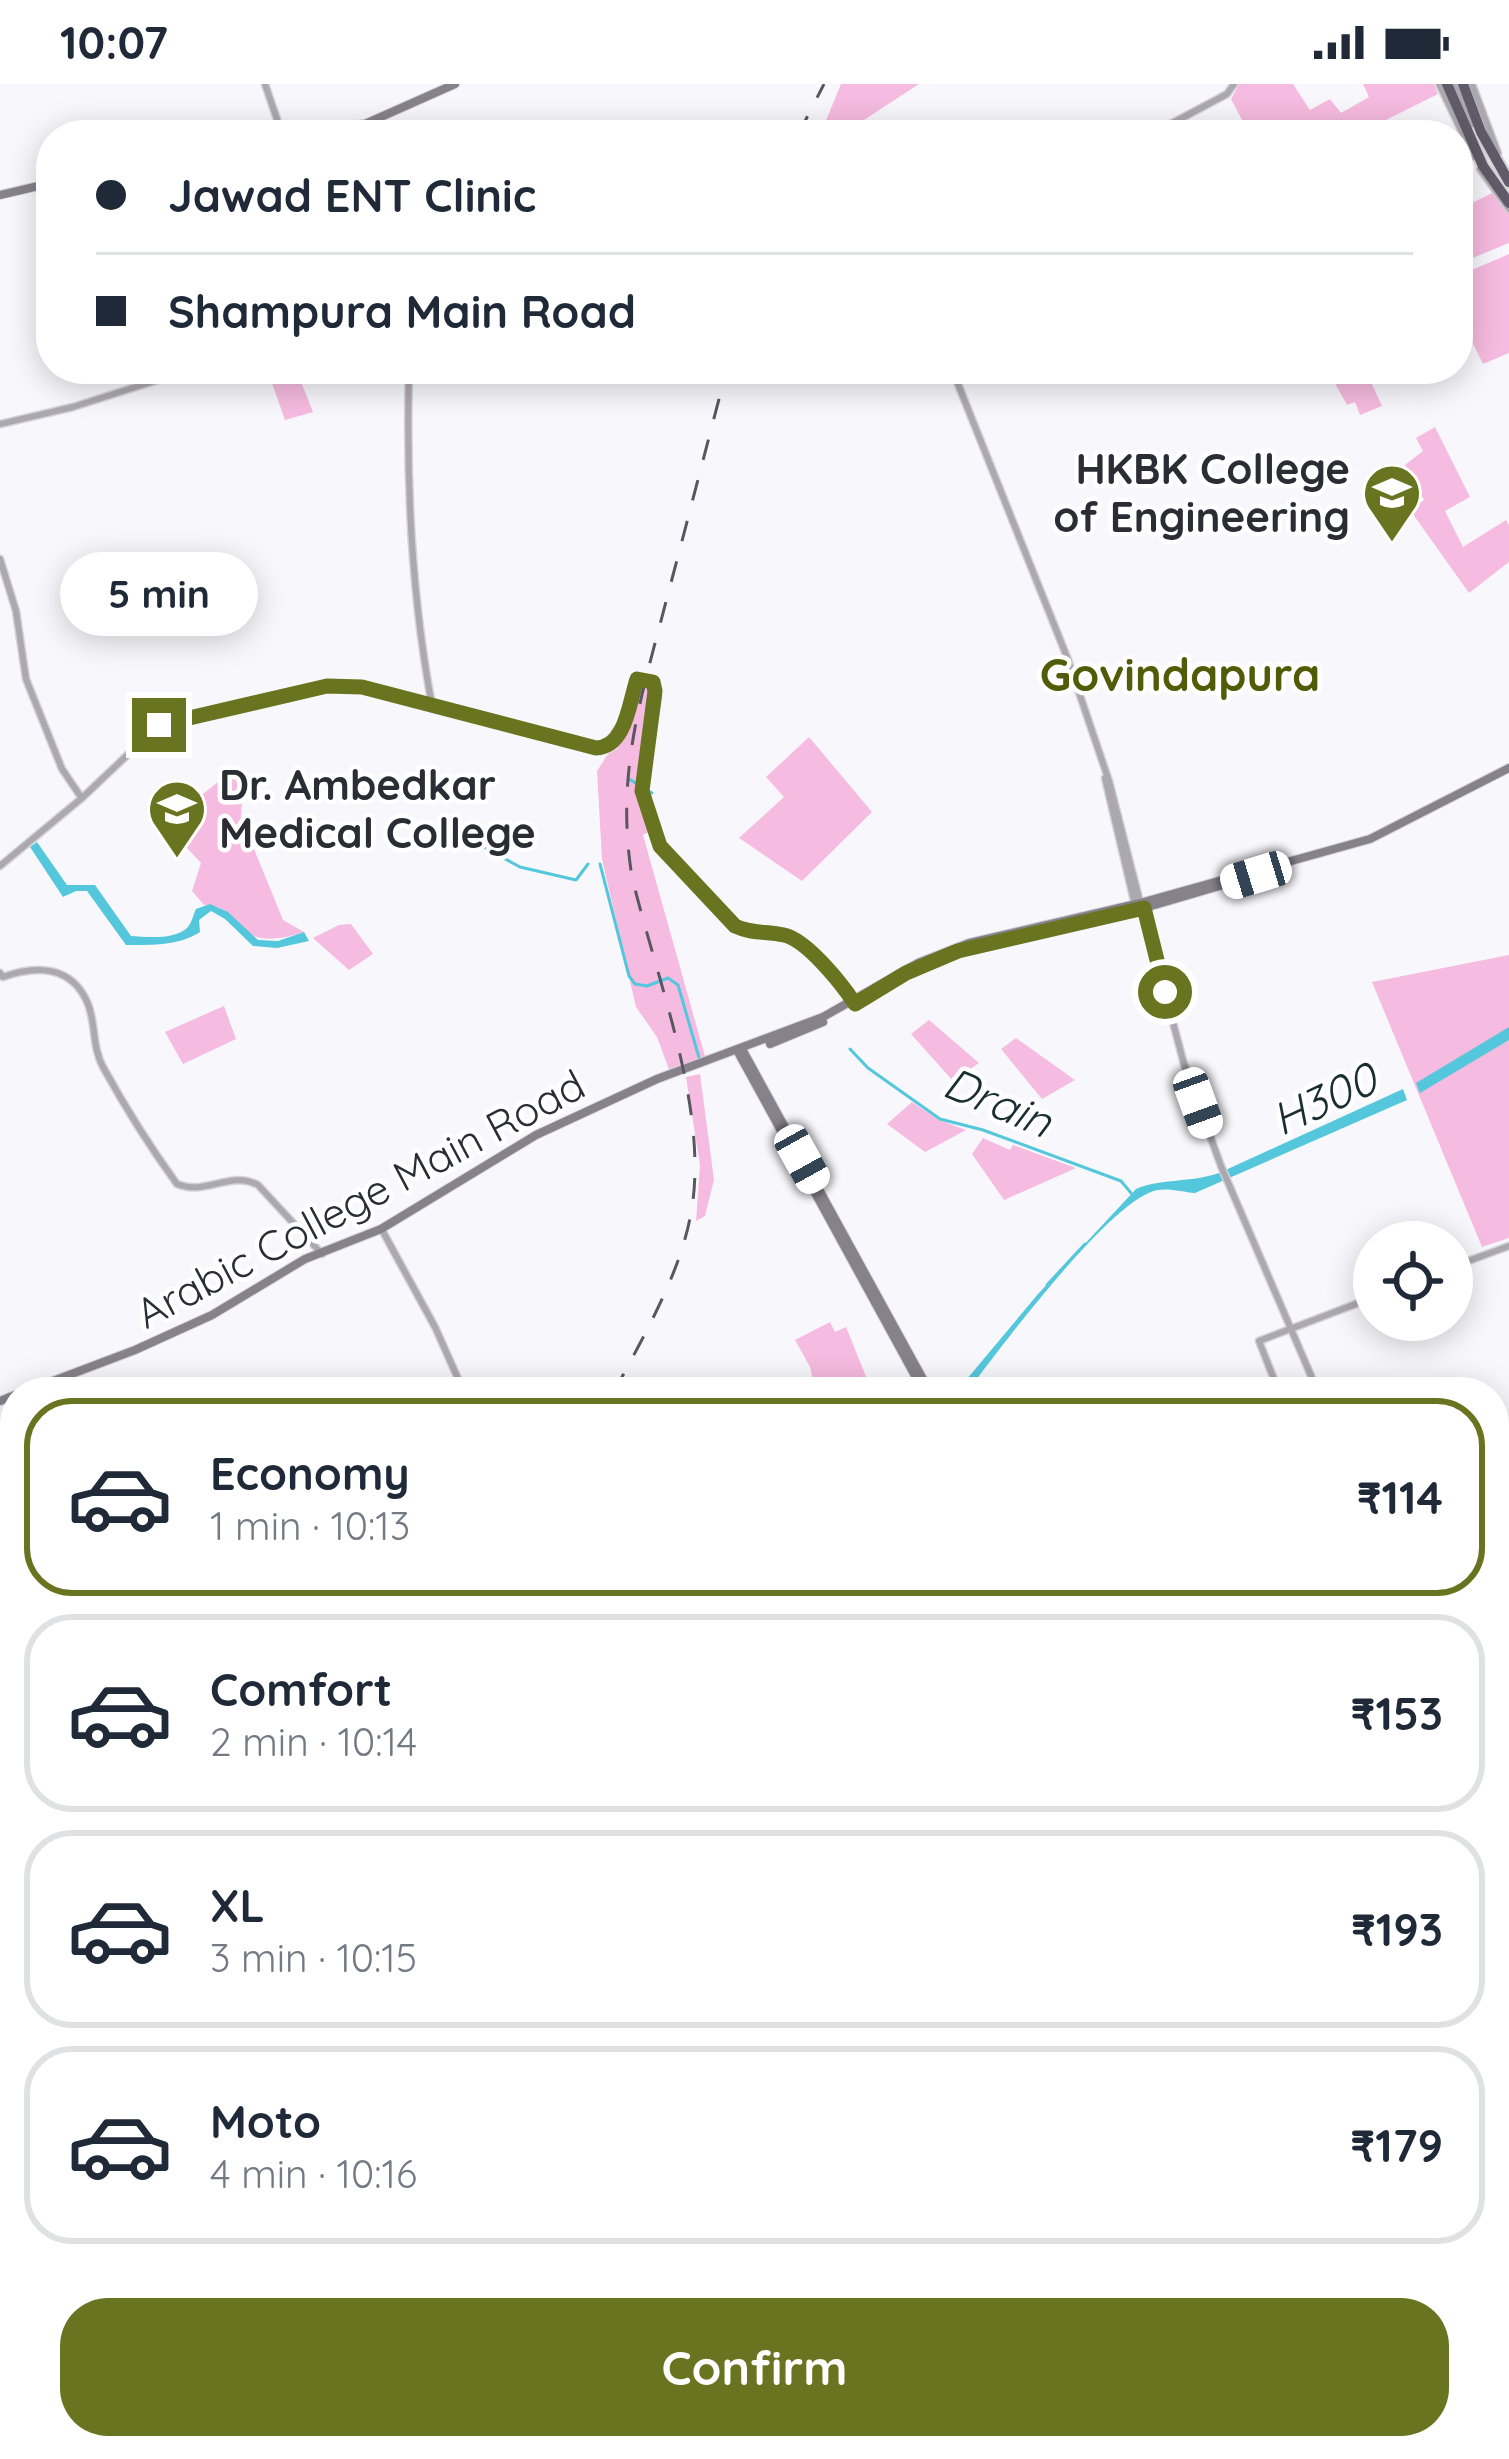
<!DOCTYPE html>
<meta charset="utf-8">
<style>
:root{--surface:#fff;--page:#f6f6f7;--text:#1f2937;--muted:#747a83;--line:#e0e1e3;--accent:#68741f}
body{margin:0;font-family:Quicksand,sans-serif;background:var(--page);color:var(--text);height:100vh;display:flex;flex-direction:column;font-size:45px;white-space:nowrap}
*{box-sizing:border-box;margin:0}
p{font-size:39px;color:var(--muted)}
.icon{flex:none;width:66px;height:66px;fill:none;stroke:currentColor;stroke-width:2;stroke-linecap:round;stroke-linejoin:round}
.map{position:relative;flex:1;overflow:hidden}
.panel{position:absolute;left:0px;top:1293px;width:1509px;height:1083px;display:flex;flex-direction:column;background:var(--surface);border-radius:48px 48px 0 0;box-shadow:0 6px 30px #0003}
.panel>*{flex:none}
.top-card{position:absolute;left:36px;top:36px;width:1437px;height:264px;border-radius:48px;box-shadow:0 6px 30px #0003;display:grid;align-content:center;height:264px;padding:0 60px;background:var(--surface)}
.buttons{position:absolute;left:1353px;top:1137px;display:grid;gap:24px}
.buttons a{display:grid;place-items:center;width:120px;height:120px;border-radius:50%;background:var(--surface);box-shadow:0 6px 30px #0003;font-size:60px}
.end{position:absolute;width:54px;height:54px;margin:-27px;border:15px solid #68741f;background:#fff;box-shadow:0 0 0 6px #fff}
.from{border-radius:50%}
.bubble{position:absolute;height:84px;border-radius:42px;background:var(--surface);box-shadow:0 6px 30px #0003;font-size:39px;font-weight:700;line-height:84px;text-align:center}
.car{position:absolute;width:36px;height:72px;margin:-36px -18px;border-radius:15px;box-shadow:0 0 9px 3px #0007;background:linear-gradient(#fff 24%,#345 0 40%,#fff 0 76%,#345 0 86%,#fff 0)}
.top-card b{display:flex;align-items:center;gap:42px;height:114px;font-size:45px}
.top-card b+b{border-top:3px solid var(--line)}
.top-card i{width:30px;height:30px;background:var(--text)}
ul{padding:21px 0 0;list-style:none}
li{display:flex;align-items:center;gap:36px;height:198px;margin:0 24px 18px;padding:0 36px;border:6px solid var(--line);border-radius:48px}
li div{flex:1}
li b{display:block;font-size:45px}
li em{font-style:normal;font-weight:700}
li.active{border-color:var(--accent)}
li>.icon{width:108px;height:108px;stroke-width:1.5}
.primary-button{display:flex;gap:24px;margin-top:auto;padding:24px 60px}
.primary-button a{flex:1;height:138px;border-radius:48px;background:var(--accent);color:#fff;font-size:48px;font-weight:700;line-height:138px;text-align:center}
.status{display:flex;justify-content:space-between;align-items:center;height:84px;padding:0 60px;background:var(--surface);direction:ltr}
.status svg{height:33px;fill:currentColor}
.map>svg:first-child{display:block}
.green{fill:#f6bbe0}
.water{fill:#55c7dd}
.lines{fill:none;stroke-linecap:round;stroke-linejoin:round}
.stream{stroke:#55c7dd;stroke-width:3}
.tertiary-casing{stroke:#d3d3d8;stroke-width:9}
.secondary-casing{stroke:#d3d3d8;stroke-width:10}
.primary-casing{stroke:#d3d3d8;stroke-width:12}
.trunk-casing{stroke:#d3d3d8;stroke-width:14}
.tertiary{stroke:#aca8af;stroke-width:6}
.secondary{stroke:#87818c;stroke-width:8}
.primary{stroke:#6c6573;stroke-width:9}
.trunk{stroke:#615a68;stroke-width:10}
.rail{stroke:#57585f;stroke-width:3;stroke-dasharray:21 21;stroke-linecap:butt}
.route{stroke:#68741f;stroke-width:15}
.labels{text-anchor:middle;stroke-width:9;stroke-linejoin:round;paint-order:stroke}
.poi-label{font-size:42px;font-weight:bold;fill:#2b2c34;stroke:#fff;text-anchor:end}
.street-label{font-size:42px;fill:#2b2c34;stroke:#fff}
.neighbourhood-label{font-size:45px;font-weight:bold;fill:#525c08;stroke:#fff}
.water-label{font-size:45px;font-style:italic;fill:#1a2e32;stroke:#fff}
</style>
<div class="status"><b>10:07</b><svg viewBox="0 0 49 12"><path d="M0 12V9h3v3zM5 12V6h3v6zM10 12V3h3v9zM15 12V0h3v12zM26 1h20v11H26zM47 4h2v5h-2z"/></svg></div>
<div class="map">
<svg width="1509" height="2375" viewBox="0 0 1509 2375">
<rect width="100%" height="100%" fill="#f8f8fc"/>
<g class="green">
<path d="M841,0H919L841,51H820Z"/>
<path d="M1239,0H1293L1310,26L1330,15L1341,29L1369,13L1363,0H1434L1438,10L1384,37L1392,51H1250L1231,15Z"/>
<path d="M1492,109L1509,129V159L1458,180V126Z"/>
<path d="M1509,170V269L1483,280L1458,229V192Z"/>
<path d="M267,285H296L313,328L285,336Z"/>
<path d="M1327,285H1365L1382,322L1360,331L1355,318L1347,321Z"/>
<path d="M1435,343L1470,413L1445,427L1463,463L1506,436L1509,441V478L1469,509L1410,426L1424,416L1405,381L1423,367L1416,354Z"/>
<path d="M638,602L653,605C645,657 632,697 651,747L643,751L706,976L670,988L657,953L636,923L602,775L597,687L608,670L618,664Z"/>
<path d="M809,653L872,728L802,797L739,754L784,713L766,693Z"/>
<path d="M233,686L242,713L241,733L283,836L304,848C229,873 245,820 204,821L192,807L201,779L172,748L184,725Z"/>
<path d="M351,840L373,870L349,886L313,854L339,841Z"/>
<path d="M1509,871V1154L1482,1163L1372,898Z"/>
<path d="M224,922L236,955L183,980L165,948Z"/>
<path d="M929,936L979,979L953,997L911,950Z"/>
<path d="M1016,954L1075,996L1042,1015L1001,965Z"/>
<path d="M700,990L714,1096L705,1132L696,1137L700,1081L686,993Z"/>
<path d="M912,1018L939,1036L966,1046L925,1068L887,1040Z"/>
<path d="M983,1054L1010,1066L1013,1061L1076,1084L1004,1116L972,1070Z"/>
<path d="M830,1238L835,1248L846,1243L867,1295L848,1308L841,1300L816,1308L810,1283L795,1256Z"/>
</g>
<g class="water">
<path d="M37,758L67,801H95L131,852C147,853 174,856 187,844C192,839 193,831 196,825L210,820L228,828L258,856L278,857L304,848L309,857L277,864L253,862L225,835L211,827L199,836L200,848C179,862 150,861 126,861L87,807H76L63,813L30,763Z"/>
<path d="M1509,943V956L1420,1009L1416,999Z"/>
<path d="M1403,1005L1407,1016L1195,1109C1184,1108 1169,1104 1158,1106C1112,1113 998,1267 967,1308H956L1038,1210L1136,1105C1162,1094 1190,1099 1219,1089Z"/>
</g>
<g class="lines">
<g class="stream">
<path d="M629,695L652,709"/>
<path d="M478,760L520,783L576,796L588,780"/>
<path d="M457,762L468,754"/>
<path d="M600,780L629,892L635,900L647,902L668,894L678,901L700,977"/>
<path d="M850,965L868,984L940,1035L983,1046L1121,1097L1131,1109"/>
<path d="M1047,1201L1085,1160"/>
<path d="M0,1700L15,1697"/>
<path d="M0,1717L15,1714"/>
<path d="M0,1778L15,1774"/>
<path d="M221,2363L222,2361"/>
</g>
<g class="tertiary-casing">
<g id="tertiary">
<path d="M265,0L282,50"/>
<path d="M1439,0L1474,73"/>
<path d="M1454,0L1471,41"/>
<path d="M1472,0L1498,69"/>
<path d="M365,40L369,51"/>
<path d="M1150,51L1227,10L1234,0"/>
<path d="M1480,85L1509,125"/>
<path d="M409,285C406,398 411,510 432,621"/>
<path d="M952,285L1067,573L1109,697L1140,818"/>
<path d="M0,340L73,323L192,285"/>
<path d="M0,475L16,527L26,595L62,685L81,713"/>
<path d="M658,613L642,707L660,762L735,842C752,850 766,847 784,851C807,856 842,900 855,920"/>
<path d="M593,663L610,657L617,645"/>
<path d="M1105,694L1135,821"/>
<path d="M0,782L82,714L159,641L327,602L392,609L596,664L615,660L637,595L646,594L655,602L646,689"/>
<path d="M1142,822L1184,980L1221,1082L1318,1308"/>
<path d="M0,889L3,893C36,881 72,881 88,920C96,940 92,963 103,983C125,1023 150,1063 177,1100C206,1112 231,1086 258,1101L322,1170"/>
<path d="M382,1146L435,1243L464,1308"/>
<path d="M1452,1183L1509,1162"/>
<path d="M1279,1308L1259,1257L1374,1213"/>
<path d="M1494,1392L1509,1362"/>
<path d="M1494,1455L1509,1427"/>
<path d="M1494,1902L1509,1899"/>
<path d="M1494,1974L1509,2012"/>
<path d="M1494,2089L1509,2119"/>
<path d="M1494,2340L1509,2330"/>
<path d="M0,2354L15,2346"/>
<path d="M377,2361L387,2375"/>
<path d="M736,2361L743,2375"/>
<path d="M1317,2361L1321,2375"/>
<path d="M1436,2375L1459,2361"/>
</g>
</g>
<g class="secondary-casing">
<g id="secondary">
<path d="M278,51L365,40L455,0"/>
<path d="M0,111L51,99"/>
<path d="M1022,853L1141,825L1274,786"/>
<path d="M958,867L996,859"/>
<path d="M770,960L823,938"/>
<path d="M742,965L930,1308"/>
<path d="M738,968L924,1308"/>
<path d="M24,1308L135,1266L212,1231L305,1175L381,1145L536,1051L657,995L823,933L918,879L969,859L1140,819L1370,755L1509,684"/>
<path d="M0,1317L15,1311"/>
<path d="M1494,1717H1509"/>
<path d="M1494,1722L1509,1723"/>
<path d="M569,2361L576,2375"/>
<path d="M1065,2375L1085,2361"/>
</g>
</g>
<g class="primary-casing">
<g id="primary">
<path d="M1494,1712L1509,1713"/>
<path d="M1494,1729L1509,1730"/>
<path d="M0,2029H15"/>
<path d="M0,2037L15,2035"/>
</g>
</g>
<g class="trunk-casing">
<g id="trunk">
<path d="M1447,0L1483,82L1509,119"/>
<path d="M1463,0L1481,48L1509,98"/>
<path d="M1494,1413L1509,1384"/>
<path d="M1494,1433L1509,1404"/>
<path d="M1494,2020L1509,2053"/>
<path d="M1494,2052L1509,2083"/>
</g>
</g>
<use href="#tertiary" class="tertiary"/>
<use href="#secondary" class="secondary"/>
<use href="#primary" class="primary"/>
<use href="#trunk" class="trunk"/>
<g class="rail">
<path d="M798,51L824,0"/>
<path d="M614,1308C643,1253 680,1191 691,1129C710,1027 656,894 632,793C615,688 642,611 668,510C688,435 707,360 727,285"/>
<path d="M0,1686L15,1683"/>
</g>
</g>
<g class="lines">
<path class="route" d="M159,641L327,602L362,603L596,664C626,663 629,619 637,595L653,598L655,607L642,707L660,762L735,842C752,850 766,847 784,851C807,856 842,900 855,920L906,889L958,867L1144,824L1165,908"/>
</g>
<defs>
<g id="university-pin" transform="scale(3)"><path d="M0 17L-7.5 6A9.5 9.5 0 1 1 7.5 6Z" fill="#68741f" stroke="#fff"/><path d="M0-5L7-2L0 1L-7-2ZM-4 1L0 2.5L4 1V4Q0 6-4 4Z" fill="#fff"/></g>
</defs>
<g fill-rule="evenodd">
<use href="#university-pin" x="1392" y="409"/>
<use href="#university-pin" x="177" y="725"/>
</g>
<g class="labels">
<g class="poi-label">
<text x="1350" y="400">HKBK College<tspan x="1350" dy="48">of Engineering</tspan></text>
<text x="219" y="716" text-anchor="start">Dr. Ambedkar<tspan x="219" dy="48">Medical College</tspan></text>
</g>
<g class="street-label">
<text transform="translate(360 1115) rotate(-28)" y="15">Arabic College Main Road</text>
</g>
<g class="neighbourhood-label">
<text x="1180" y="607">Govindapura</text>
</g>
<g class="water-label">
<text transform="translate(1324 1015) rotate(-25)" y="16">H300</text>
<text transform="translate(998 1018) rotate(23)" y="16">Drain</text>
</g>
</g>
</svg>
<div class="buttons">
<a><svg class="icon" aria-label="locate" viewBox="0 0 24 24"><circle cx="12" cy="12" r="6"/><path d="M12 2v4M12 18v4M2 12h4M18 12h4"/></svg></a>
</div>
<i class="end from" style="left:1165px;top:908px"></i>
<i class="end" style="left:159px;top:641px"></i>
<div class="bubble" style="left:60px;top:468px;width:198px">5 min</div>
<i class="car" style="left:1256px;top:791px;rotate:253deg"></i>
<i class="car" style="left:1198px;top:1019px;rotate:160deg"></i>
<i class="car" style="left:802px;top:1075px;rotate:151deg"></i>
<div class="top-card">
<b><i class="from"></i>Jawad ENT Clinic</b>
<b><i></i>Shampura Main Road</b>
</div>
<section class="panel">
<ul>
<li class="active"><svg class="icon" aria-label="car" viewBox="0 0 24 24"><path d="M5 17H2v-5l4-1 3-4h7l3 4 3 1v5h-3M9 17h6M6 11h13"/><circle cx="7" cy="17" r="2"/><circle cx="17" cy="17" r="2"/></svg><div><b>Economy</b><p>1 min · 10:13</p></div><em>₹114</em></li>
<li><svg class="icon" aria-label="car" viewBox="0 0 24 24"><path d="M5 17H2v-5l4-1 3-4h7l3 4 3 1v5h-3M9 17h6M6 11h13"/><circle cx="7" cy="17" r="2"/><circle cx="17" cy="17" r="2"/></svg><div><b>Comfort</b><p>2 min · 10:14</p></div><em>₹153</em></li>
<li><svg class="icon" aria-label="car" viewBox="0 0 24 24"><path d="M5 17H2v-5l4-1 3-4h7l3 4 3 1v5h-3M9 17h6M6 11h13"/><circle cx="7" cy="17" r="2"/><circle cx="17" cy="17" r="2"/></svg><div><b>XL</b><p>3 min · 10:15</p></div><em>₹193</em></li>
<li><svg class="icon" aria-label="car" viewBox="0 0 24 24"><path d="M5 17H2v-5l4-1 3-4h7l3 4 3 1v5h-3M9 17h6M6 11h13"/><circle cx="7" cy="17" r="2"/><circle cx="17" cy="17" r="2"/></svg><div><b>Moto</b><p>4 min · 10:16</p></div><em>₹179</em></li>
</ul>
<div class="primary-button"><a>Confirm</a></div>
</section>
</div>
